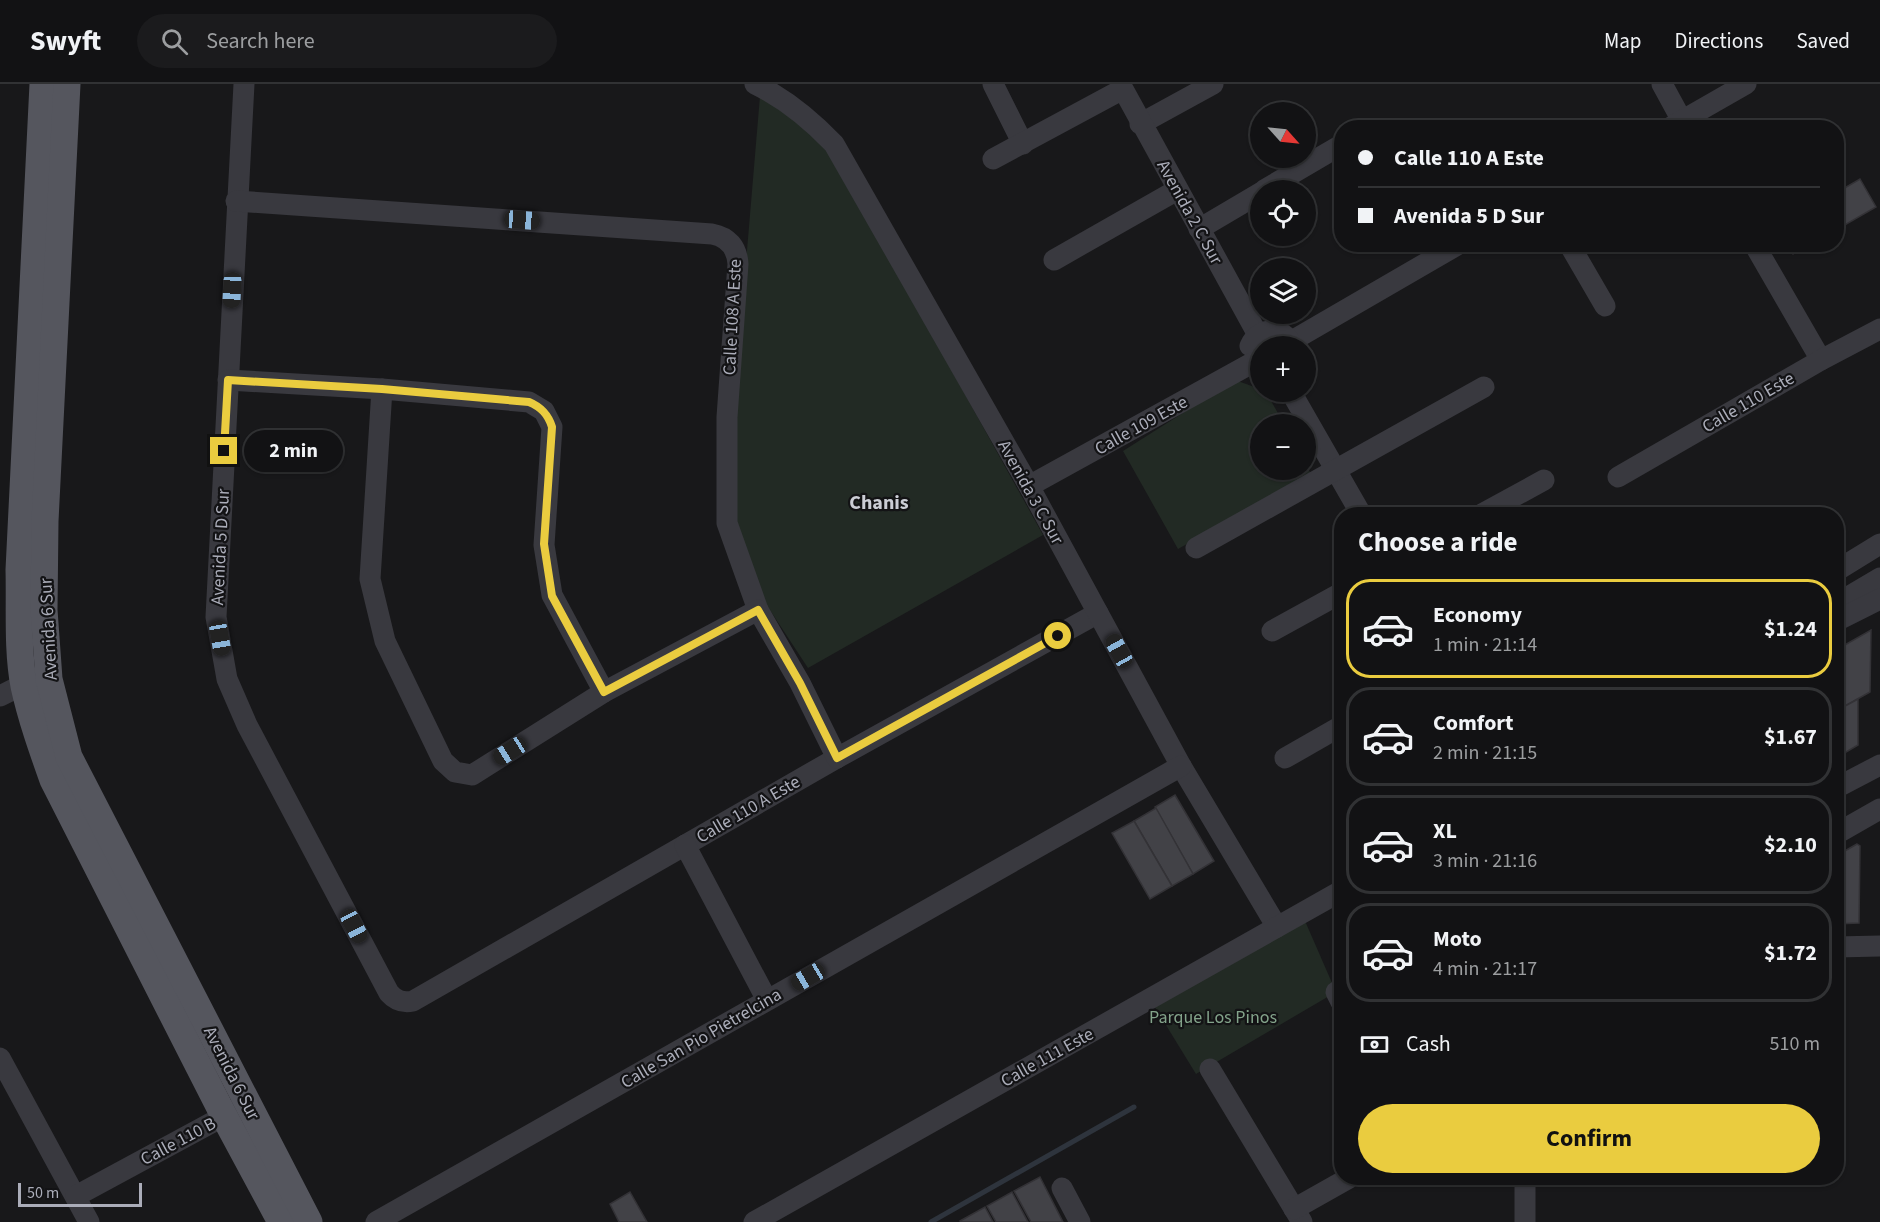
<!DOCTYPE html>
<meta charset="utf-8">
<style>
:root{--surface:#121214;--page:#1b1b1d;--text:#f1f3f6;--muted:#9c9ea0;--line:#313234;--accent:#eacc3f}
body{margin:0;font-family:"Source Sans 3",sans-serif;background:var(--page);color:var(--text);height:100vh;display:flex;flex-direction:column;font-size:22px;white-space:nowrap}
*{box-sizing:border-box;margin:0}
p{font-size:20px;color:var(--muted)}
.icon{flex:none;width:33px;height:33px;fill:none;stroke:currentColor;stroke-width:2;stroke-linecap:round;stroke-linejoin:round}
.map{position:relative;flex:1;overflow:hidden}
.drawer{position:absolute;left:1334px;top:423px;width:510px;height:678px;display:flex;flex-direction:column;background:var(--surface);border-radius:24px;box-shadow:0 2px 4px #0004,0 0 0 2px var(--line)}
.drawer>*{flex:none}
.guide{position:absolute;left:1334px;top:36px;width:510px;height:132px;border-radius:24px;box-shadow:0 2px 4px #0004,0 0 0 2px var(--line);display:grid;align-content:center;height:132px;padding:0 24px;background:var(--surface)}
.needle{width:39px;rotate:117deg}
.tools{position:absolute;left:1250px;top:18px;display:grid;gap:12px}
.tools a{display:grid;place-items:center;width:66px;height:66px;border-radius:50%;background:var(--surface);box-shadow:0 2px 4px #0004,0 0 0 2px var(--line);font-size:30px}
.scale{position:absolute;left:18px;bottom:15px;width:124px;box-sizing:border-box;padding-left:6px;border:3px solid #abadb9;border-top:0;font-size:16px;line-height:21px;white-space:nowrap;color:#abadb9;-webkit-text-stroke:4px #131315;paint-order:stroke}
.end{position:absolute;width:27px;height:27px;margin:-14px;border:8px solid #eacc3f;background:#111;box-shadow:0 0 0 3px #111}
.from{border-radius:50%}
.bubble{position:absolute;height:42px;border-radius:21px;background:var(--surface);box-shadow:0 2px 4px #0004,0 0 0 2px var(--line);font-size:20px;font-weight:700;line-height:42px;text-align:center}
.car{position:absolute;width:18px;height:36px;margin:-18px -9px;border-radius:8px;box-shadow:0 0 4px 2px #0007;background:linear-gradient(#222 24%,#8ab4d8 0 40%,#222 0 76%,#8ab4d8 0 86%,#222 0)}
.guide b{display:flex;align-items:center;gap:21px;height:57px;font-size:22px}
.guide b+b{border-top:2px solid var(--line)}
.guide i{width:15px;height:15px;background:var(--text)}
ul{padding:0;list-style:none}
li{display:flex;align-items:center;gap:18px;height:99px;margin:0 12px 9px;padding:0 12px;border:3px solid var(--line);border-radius:24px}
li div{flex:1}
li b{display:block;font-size:22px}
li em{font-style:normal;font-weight:700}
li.active{border-color:var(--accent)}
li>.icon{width:54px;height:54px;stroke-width:1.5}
h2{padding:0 24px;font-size:27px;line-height:72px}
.pay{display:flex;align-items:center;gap:15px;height:66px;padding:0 24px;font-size:22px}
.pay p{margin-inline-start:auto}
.primary-button{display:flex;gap:12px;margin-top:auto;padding:12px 24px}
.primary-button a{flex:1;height:69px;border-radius:36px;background:var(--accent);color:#111;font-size:24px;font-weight:700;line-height:69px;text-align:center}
header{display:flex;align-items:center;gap:36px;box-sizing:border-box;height:84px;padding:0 30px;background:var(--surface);border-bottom:2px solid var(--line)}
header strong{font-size:28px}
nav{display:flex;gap:33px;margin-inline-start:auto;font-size:21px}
.search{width:420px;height:54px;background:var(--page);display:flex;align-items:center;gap:15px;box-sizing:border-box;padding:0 21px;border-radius:33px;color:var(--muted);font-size:22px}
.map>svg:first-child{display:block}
.green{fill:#222a24}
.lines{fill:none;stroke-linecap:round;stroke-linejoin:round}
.stream{stroke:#2e343d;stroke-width:5}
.building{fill:#424247;stroke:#333236;stroke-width:1.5}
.minor{stroke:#39393f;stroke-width:21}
.major{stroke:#55565e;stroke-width:27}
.route{stroke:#eacc3f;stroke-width:8}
.labels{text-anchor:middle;stroke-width:4.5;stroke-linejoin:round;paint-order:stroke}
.street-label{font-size:18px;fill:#abadb9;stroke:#131315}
.park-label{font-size:18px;fill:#83a38a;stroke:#131315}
.neighbourhood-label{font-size:20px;font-weight:bold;fill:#cbcdd5;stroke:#131315}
</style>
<header>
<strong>Swyft</strong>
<div class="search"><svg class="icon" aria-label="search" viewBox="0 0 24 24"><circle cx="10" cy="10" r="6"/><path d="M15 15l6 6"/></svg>Search here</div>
<nav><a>Map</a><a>Directions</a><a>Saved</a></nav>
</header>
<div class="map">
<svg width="1880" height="1138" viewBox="0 0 1880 1138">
<rect width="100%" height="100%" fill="#18181a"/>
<g class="green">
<path d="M760,12L793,33L828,63L1043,451L808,584L764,517L734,440V321Z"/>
<path d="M1235,296L1260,305V308H1266L1284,340H1260V386H1305V380L1311,390L1178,465L1123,367Z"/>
<path d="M1305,837L1336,908L1196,990L1153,920Z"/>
</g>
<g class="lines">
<path class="stream" d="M931,1138L1134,1023"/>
</g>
<g class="building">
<path d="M1860,95L1876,123L1836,146V109Z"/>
<path d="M1787,160H1810L1793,170Z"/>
<path d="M1871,546L1870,608L1836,627V566Z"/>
<path d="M1858,615V661L1836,674V627Z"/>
<path d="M1175,711L1214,777L1193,790L1155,723Z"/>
<path d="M1156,724L1193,790L1172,802L1134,737Z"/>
<path d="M1134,737L1172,802L1150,815L1112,749Z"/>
<path d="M1857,760L1860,762L1859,839L1836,840V772Z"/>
<path d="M1040,1093L1063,1138H1031L1014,1107Z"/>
<path d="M630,1108L647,1138H619L610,1120Z"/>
<path d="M1012,1108L1028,1138H996L987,1122Z"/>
<path d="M985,1123L993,1138H961L960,1137Z"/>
</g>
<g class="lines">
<g class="minor">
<path d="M244,0L216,533L227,595L247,641L389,909C396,917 403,919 413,917L837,674L1098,529"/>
<path d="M755,0C786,15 810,35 834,60L1029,402L1181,682L1277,843"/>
<path d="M993,0L1023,60"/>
<path d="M1662,0L1686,44"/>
<path d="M1140,40L1213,0"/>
<path d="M1669,44L1746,0"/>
<path d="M993,75L1123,5L1258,251"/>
<path d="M1264,106L1341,61"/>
<path d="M236,117L712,150C728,153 737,163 738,180L727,333V439L758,526L800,599L837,674"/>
<path d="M1199,145L1260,109"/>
<path d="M1569,160L1605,222"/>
<path d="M1754,160L1821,276"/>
<path d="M1054,176L1177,106"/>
<path d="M1290,258L1459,160"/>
<path d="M1250,262C1259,242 1284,241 1292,262"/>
<path d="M228,296L382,305L529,318L544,327L552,343L544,461L552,511L604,608"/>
<path d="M382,305L370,495L385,557L443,677L455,688L472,691L604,608L758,526"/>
<path d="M1291,308L1361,430"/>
<path d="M1618,393L1821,276L1880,245"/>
<path d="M1029,402L1252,279"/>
<path d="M1482,430L1544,396"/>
<path d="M1196,464L1484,303"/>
<path d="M1836,487L1880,460"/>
<path d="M1836,520L1880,494"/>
<path d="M1836,537L1880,515"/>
<path d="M1272,547L1341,509"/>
<path d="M0,612L24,600L38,597"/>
<path d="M1285,674L1341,642"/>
<path d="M1836,704L1880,681"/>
<path d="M1836,750L1880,725"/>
<path d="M685,761L767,916"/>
<path d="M1836,863L1880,862"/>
<path d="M1336,908L1341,918"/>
<path d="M0,974L89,1138"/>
<path d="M1210,985L1302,1138"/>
<path d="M1062,1104L1080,1138"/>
<path d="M76,1112L237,1025"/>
<path d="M1294,1125L1349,1094"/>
<path d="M376,1138L1181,682"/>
<path d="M754,1138L1341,807"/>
<path d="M1525,1138V1094"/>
</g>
<g class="major">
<path d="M43,0L19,486C20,524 17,565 24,602C31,634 42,665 53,696L224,1032L281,1138"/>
<path d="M67,0L45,437L44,526L49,595L69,673L309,1138"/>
</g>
</g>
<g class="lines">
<path class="route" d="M224,367L228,296L382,305L529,318C541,323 548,330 552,343L544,460L552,512L604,608L758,526L800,599L837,674L1058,552"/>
</g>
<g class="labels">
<g class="street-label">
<text transform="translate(1190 128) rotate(61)" y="6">Avenida 2 C Sur</text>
<text transform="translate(732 233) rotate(-87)" y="6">Calle 108 A Este</text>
<text transform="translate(1748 318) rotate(-30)" y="6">Calle 110 Este</text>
<text transform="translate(1141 341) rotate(-29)" y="6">Calle 109 Este</text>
<text transform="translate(1031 408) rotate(61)" y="6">Avenida 3 C Sur</text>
<text transform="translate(220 463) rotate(-87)" y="6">Avenida 5 D Sur</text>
<text transform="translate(48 545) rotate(-93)" y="6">Avenida 6 Sur</text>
<text transform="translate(748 725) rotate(-30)" y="6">Calle 110 A Este</text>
<text transform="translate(701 954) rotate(-30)" y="6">Calle San Pio Pietrelcina</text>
<text transform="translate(1047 973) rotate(-29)" y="6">Calle 111 Este</text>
<text transform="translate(232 989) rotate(63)" y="6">Avenida 6 Sur</text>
<text transform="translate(178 1057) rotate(-28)" y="6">Calle 110 B</text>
</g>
<g class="park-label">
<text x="1213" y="939">Parque Los Pinos</text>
</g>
<g class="neighbourhood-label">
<text x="879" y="425">Chanis</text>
</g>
</g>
</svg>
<div class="tools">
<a><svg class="needle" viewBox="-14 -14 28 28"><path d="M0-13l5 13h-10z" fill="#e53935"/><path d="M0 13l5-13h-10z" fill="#9c9ea0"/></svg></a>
<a><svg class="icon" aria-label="locate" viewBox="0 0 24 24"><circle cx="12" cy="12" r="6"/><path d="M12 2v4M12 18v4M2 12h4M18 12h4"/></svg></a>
<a><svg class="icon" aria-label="layers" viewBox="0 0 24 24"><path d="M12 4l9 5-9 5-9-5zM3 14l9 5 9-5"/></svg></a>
<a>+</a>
<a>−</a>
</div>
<div class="scale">50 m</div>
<i class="end from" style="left:1058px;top:552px"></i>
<i class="end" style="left:224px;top:367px"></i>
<div class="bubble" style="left:244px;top:346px;width:99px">2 min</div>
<i class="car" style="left:522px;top:136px;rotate:94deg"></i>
<i class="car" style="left:232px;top:206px;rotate:183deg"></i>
<i class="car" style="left:220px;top:554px;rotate:170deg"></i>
<i class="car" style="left:1119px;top:567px;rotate:331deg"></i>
<i class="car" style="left:510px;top:667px;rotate:238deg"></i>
<i class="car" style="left:354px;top:842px;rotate:152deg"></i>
<i class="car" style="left:808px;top:893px;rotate:240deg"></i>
<div class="guide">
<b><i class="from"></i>Calle 110 A Este</b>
<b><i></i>Avenida 5 D Sur</b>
</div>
<section class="drawer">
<h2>Choose a ride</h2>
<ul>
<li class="active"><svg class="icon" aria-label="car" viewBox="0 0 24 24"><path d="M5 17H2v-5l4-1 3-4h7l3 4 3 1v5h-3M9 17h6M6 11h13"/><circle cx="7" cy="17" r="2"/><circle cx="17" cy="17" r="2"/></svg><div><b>Economy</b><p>1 min · 21:14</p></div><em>$1.24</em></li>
<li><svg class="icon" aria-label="car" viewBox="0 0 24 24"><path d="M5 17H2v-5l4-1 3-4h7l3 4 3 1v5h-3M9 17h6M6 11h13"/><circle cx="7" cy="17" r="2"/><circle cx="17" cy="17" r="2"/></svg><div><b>Comfort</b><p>2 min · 21:15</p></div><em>$1.67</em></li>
<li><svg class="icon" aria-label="car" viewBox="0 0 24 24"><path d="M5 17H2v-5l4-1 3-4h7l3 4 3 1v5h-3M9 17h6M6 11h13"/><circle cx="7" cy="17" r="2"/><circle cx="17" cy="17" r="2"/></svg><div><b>XL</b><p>3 min · 21:16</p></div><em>$2.10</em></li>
<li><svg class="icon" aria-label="car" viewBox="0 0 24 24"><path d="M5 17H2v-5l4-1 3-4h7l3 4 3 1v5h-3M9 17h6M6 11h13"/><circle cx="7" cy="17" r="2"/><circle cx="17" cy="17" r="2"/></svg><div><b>Moto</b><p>4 min · 21:17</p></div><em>$1.72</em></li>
</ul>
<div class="pay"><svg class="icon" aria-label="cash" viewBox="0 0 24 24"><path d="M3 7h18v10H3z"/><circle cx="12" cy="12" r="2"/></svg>Cash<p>510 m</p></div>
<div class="primary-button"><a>Confirm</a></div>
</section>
</div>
